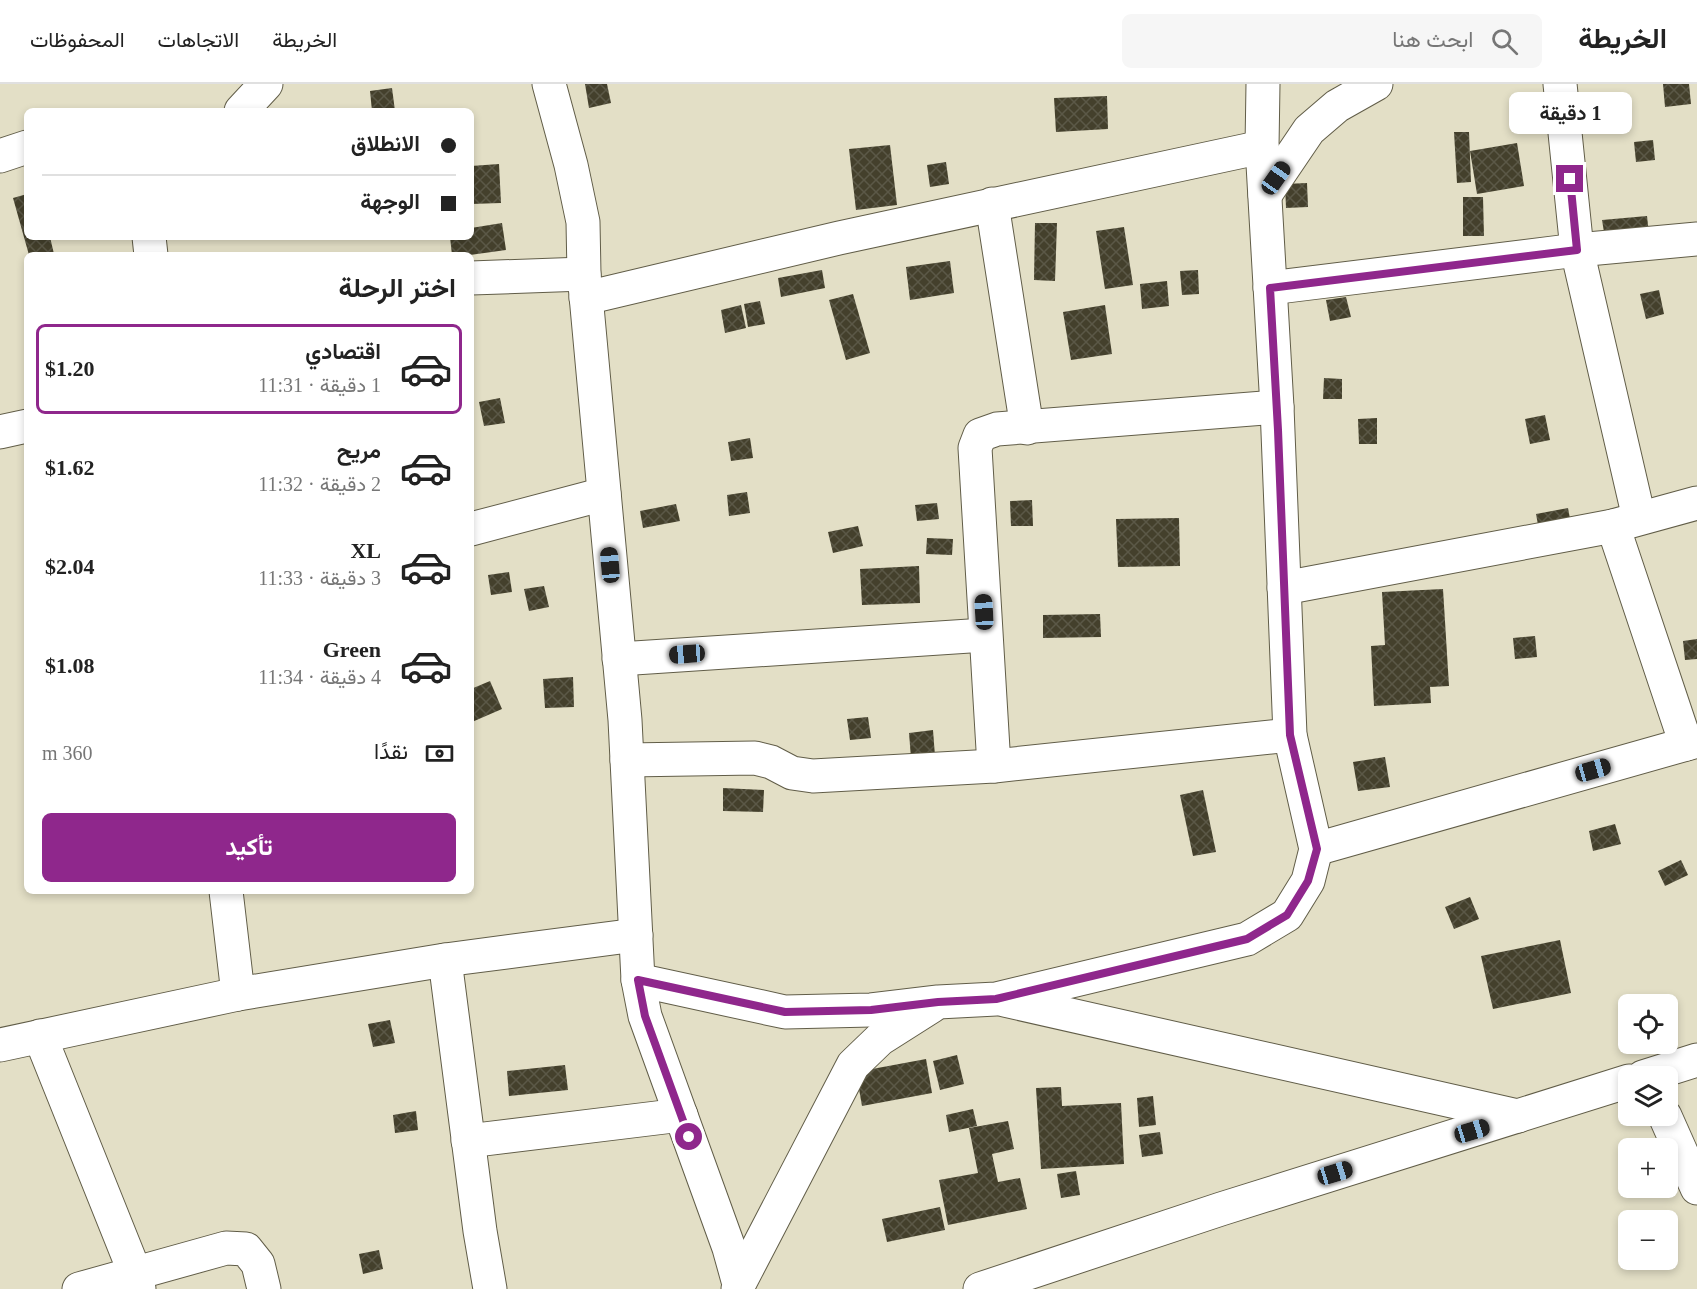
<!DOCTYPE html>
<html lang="ar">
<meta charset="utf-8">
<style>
:root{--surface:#fff;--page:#f6f6f6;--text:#222;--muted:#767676;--line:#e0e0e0;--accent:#8f278c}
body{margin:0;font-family:"Times New Roman",Vazirmatn,serif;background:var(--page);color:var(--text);direction:rtl;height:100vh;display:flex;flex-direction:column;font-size:22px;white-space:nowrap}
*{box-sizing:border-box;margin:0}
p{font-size:20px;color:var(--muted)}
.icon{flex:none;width:33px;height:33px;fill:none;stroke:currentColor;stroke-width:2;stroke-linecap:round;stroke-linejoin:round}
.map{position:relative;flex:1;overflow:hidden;direction:ltr}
.panel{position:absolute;left:24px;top:168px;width:450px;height:642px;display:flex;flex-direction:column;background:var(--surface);border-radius:9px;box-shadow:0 3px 9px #0003;direction:rtl}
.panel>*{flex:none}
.guide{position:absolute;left:24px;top:24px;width:450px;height:132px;border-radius:9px;box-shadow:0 3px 9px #0003;direction:rtl;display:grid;align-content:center;height:132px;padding:0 18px;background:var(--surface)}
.controls{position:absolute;left:1618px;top:910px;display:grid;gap:12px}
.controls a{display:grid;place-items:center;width:60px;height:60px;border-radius:9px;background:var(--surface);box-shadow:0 3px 9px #0003;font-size:30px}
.end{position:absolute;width:27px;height:27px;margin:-14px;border:8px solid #8f278c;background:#fff;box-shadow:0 0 0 3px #fff}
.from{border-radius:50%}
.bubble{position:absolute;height:42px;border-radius:9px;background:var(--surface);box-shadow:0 3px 9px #0003;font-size:20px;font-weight:700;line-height:42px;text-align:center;direction:rtl}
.car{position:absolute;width:18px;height:36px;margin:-18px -9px;border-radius:8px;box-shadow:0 0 4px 2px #0007;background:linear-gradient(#222 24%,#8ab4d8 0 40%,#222 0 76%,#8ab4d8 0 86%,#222 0)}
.guide b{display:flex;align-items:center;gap:21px;height:57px;font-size:22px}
.guide b+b{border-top:2px solid var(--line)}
.guide i{width:15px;height:15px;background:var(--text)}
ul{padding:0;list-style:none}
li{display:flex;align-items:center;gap:18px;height:90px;margin:0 12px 9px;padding:0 6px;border:3px solid transparent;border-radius:9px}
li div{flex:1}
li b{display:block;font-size:22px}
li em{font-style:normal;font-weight:700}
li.active{border-color:var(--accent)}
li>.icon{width:54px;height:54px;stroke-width:1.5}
h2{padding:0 18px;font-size:27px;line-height:72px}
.pay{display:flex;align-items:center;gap:15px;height:66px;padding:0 18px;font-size:22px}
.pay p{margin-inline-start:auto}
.button{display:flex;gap:12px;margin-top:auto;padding:12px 18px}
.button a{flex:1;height:69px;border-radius:9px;background:var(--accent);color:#fff;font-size:24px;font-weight:700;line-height:69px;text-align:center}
header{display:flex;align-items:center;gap:36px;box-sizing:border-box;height:84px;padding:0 30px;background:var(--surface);border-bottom:2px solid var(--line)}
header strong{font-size:28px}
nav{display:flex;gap:33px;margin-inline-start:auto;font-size:21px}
.search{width:420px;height:54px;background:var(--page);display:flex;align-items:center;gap:15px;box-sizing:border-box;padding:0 21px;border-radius:9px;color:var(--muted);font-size:22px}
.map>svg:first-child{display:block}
.building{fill:url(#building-cross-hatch)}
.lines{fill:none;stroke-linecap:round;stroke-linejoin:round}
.minor-casing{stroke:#615d48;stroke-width:35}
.tertiary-casing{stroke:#615d48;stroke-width:35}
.minor{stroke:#fff;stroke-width:33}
.tertiary{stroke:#fff;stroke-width:33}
.route{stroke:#8f278c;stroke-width:8}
</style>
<header>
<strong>الخريطة</strong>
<div class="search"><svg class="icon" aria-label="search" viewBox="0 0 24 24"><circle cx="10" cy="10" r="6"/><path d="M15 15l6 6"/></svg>ابحث هنا</div>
<nav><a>الخريطة</a><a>الاتجاهات</a><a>المحفوظات</a></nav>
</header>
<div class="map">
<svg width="1697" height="1205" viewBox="0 0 1697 1205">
<defs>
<pattern id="building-cross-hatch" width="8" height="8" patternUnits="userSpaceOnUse" patternTransform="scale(1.5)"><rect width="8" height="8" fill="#44402c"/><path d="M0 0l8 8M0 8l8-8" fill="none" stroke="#5b5847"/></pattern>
</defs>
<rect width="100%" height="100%" fill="#e3dfc6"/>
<g class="building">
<path d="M585,0H607L611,19L589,24Z"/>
<path d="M1663,0H1689L1691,20L1665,23Z"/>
<path d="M392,4L395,27H372L370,7Z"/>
<path d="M1107,12L1108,45L1056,48L1054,14Z"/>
<path d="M1454,48H1469L1471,98L1457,99Z"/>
<path d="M1653,56L1655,76L1636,78L1634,58Z"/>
<path d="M1517,59L1524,102L1477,110L1470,67Z"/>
<path d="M890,61L897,121L856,126L849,65Z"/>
<path d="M946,78L949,100L930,103L927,81Z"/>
<path d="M499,80L501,119L471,120V82Z"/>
<path d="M1307,99L1308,123L1286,124L1285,100Z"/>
<path d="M27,110V153H50L54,170L29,171L13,114Z"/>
<path d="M1463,113H1483L1484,152H1463Z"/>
<path d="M1647,132L1649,150L1605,154L1602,136Z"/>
<path d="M502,139L506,166L470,171H452L450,153H471V144Z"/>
<path d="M1035,139H1057L1055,197L1034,196Z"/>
<path d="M1124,143L1133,201L1105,205L1096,147Z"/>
<path d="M950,177L954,209L910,216L906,183Z"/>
<path d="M822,186L825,204L781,213L778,194Z"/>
<path d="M1198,186L1199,210L1182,211L1180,187Z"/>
<path d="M1167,197L1169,222L1142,225L1140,200Z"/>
<path d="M1659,206L1664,230L1646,235L1640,210Z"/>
<path d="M853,210L870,269L846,276L829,216Z"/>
<path d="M1346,213L1351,233L1330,237L1326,216Z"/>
<path d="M760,217L765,240L748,243L744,220Z"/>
<path d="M741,221L746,244L725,249L721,226Z"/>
<path d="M1105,221L1112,270L1071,276L1063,228Z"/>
<path d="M1324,294L1342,295V315H1323Z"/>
<path d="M500,314L505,339L484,342L479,318Z"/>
<path d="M1545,331L1550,356L1530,360L1525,335Z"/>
<path d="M1377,334V360H1359L1358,335Z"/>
<path d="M750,354L753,374L731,377L728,358Z"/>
<path d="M747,408L750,429L729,432L727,411Z"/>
<path d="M1032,416L1033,442H1011L1010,417Z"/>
<path d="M937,419L939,435L917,437L915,421Z"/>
<path d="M676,420L680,437L643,444L640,427Z"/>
<path d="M1568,424L1572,445L1540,451L1536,430Z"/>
<path d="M1179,434L1180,482L1118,483L1116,435Z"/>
<path d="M858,442L863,462L833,469L828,448Z"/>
<path d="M927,454L953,455L952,471L926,470Z"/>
<path d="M919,482L920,519L862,521L860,485Z"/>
<path d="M509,488L512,508L491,511L488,491Z"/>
<path d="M544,502L549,523L529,527L524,505Z"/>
<path d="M1443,505L1449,602L1430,603L1431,619L1374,622L1371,562L1385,561L1382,508Z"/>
<path d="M1100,530L1101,553L1043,554V531Z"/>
<path d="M1535,552L1537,573L1515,575L1513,554Z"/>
<path d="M1697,555V575L1685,576L1683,557Z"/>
<path d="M573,593L574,623L545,624L543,595Z"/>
<path d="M490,597L502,625L472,638L471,605Z"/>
<path d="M868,633L871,654L850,656L847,635Z"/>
<path d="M933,646L935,672L911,674L909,649Z"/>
<path d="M1385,673L1390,703L1358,707L1353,678Z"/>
<path d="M723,704L764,706L763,728L723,727Z"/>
<path d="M1203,706L1216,768L1193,772L1180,711Z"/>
<path d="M1615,740L1621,760L1593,767L1589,747Z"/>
<path d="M1681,776L1688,791L1665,802L1658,787Z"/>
<path d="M1470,813L1479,835L1454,845L1445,823Z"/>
<path d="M1560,856L1571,909L1493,925L1481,872Z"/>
<path d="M390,936L395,959L373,963L368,940Z"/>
<path d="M957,971L964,1000L940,1006L933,977Z"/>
<path d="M926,975L932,1009L862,1022L856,988Z"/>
<path d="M565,981L568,1006L509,1012L507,987Z"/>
<path d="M1061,1003L1062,1022L1121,1019L1124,1080L1041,1085L1036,1004Z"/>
<path d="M1153,1012L1156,1041L1139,1043L1137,1014Z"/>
<path d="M973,1025L977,1042L949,1048L946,1031Z"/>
<path d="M416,1027L418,1046L395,1049L393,1031Z"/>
<path d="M1008,1037L1014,1065L992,1070L998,1098L1020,1094L1027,1125L948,1141L939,1096L978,1089L969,1044Z"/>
<path d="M1160,1048L1163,1070L1142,1073L1139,1051Z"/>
<path d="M1076,1087L1080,1111L1061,1114L1057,1090Z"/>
<path d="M940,1123L945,1146L887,1158L882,1135Z"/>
<path d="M379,1166L383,1185L363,1190L359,1170Z"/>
</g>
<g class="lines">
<g class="minor-casing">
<g id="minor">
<path d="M549,0L571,81L583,138L584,190L625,636L638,896L645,932L729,1164L739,1200L738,1205"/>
<path d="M1560,0L1577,166L1639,434"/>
<path d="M241,27L266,0"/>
<path d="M0,72L27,63"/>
<path d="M1265,111L1309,46L1337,22L1376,0"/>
<path d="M992,120L1027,344"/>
<path d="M149,153L151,171"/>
<path d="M471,194L584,190"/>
<path d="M1270,204L1577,166L1697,155"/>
<path d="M586,214L839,154L1262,63"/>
<path d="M0,348L27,342"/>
<path d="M1613,442L1686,660"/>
<path d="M471,445L604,410"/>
<path d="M1284,504L1613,442L1697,419"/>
<path d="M619,575L985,551"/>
<path d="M627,676L755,674L771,678L792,689L813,692L994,682L1290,651"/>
<path d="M994,682L975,364L980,351L997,345L1277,323"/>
<path d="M1316,765L1697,657"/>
<path d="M226,807L238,910"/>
<path d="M445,876L480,1147L490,1205"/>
<path d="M638,896L785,928L871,926L938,918L996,915L1247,855L1287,831L1308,797L1316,765L1290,651L1277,323L1262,63L1263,0"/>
<path d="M1004,916L1518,1032"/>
<path d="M40,952L135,1189L139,1205"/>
<path d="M0,961L238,910L445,876L636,851"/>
<path d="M1665,1032L1697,1104"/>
<path d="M468,1057L681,1031"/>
<path d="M739,1200L853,981L880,955L932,922"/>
<path d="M79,1205L226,1164L246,1165L258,1180L264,1205"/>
</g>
</g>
<g class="tertiary-casing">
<g id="tertiary">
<path d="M1643,993L1697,976"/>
<path d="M980,1205L1221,1125L1629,997"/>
</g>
</g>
<use href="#minor" class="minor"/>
<use href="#tertiary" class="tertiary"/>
</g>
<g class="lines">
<path class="route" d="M689,1053L645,932L638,896L785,928L871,926L938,918L996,915L1247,855L1287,831L1308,797L1317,765L1290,651L1278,346L1270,204L1577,166L1570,95"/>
</g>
</svg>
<div class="controls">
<a><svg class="icon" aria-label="locate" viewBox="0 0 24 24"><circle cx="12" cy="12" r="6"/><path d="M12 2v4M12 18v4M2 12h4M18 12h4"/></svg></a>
<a><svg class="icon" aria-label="layers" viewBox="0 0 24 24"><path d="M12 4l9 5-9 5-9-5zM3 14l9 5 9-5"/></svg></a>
<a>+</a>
<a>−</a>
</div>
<i class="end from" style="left:689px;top:1053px"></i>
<i class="end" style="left:1570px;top:95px"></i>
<div class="bubble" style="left:1509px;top:8px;width:123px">1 دقيقة</div>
<i class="car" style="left:1276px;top:94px;rotate:35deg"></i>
<i class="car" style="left:610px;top:481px;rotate:355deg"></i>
<i class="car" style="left:984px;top:528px;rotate:357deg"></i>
<i class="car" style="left:687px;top:570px;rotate:266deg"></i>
<i class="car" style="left:1593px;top:686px;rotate:74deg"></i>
<i class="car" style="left:1472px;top:1047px;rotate:73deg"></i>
<i class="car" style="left:1335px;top:1089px;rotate:73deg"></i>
<div class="guide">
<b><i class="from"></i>الانطلاق</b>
<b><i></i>الوجهة</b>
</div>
<section class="panel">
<h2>اختر الرحلة</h2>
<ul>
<li class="active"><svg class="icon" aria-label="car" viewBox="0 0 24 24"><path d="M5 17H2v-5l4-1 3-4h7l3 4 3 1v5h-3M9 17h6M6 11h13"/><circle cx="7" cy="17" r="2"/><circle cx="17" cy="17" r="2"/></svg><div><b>اقتصادي</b><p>1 دقيقة · 11:31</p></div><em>$1.20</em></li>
<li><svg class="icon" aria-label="car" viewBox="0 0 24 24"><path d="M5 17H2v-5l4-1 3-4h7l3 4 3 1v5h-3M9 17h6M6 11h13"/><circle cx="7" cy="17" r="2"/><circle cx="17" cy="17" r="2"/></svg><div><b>مريح</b><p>2 دقيقة · 11:32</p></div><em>$1.62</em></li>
<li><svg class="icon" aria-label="car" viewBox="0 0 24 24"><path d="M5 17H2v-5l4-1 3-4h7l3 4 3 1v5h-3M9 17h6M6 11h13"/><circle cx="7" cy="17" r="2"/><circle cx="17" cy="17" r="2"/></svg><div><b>XL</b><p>3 دقيقة · 11:33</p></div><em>$2.04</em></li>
<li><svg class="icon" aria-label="car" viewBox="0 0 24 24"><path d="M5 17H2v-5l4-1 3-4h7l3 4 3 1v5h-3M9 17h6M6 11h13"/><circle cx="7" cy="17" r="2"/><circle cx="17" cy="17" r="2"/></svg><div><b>Green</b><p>4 دقيقة · 11:34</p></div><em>$1.08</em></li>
</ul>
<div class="pay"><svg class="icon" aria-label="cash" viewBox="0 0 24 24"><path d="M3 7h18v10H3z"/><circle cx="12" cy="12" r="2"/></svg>نقدًا<p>360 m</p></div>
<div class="button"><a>تأكيد</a></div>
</section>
</div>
